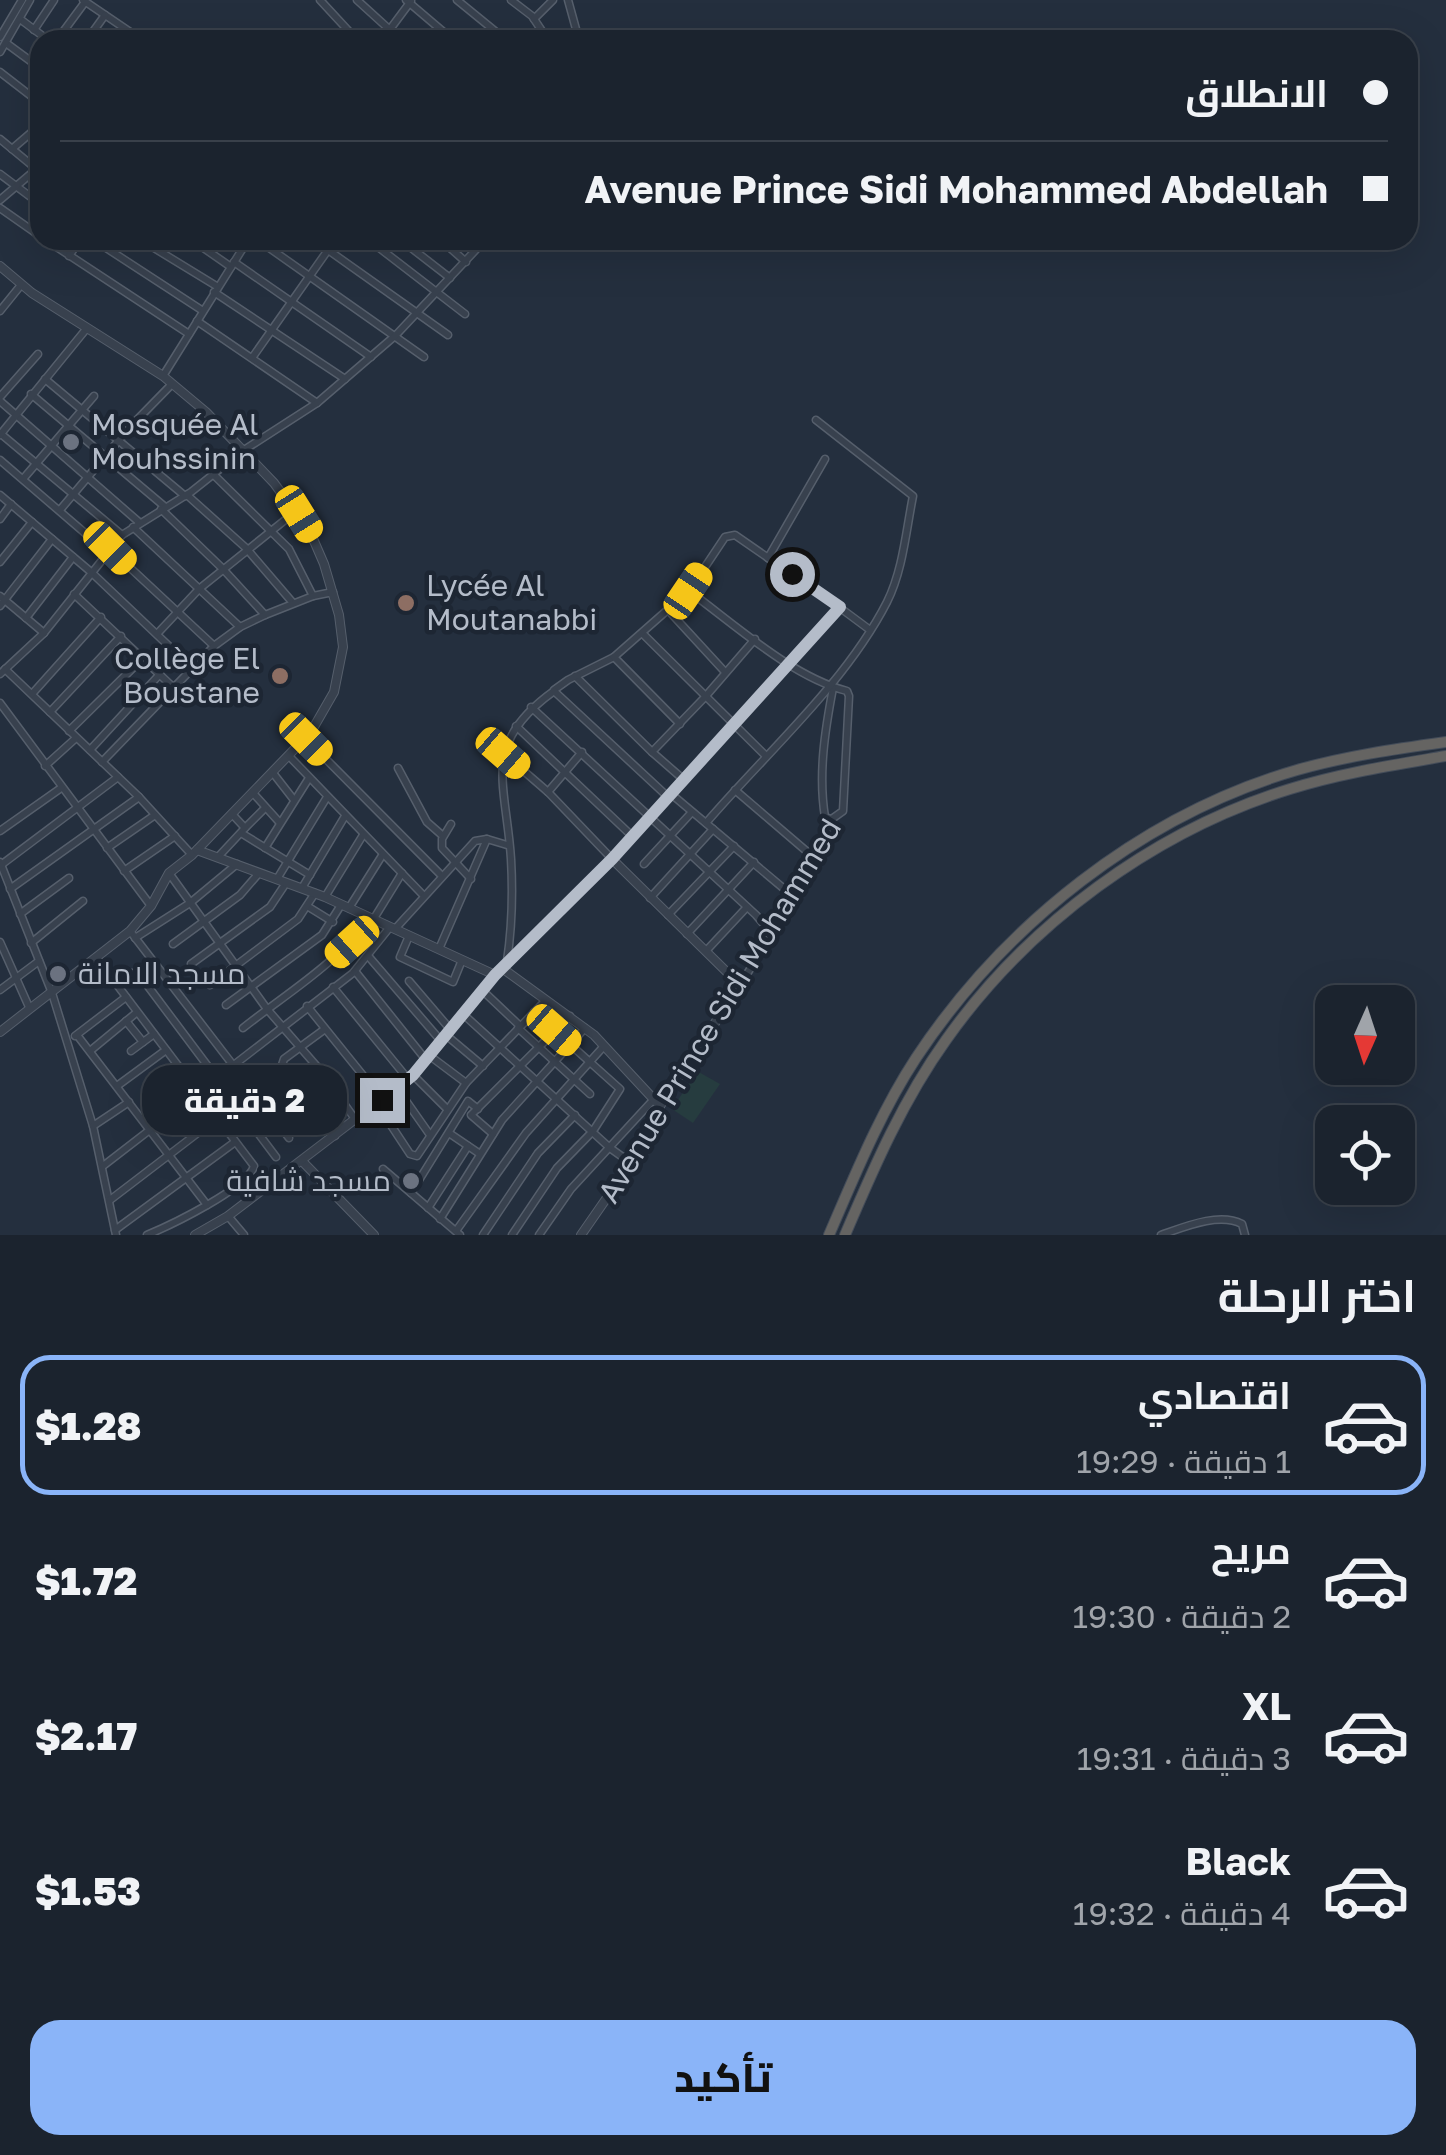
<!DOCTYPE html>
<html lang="ar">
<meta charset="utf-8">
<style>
:root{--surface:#1b232e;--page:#242b36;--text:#f1f3f6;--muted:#a0a4aa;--line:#39404a;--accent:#8ab4f8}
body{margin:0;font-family:"Golos Text",Cairo,sans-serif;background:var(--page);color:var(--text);direction:rtl;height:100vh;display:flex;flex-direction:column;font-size:38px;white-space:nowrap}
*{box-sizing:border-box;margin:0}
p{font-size:32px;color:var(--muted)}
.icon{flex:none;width:55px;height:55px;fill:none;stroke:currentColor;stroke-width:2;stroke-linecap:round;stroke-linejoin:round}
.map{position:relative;height:1235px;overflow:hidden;direction:ltr}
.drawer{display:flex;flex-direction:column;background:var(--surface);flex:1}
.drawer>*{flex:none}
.top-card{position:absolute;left:30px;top:30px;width:1388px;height:220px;border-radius:30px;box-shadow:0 10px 40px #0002,0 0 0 2px var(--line);direction:rtl;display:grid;align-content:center;height:220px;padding:0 30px;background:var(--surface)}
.needle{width:65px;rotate:183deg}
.tools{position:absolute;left:1315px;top:985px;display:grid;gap:20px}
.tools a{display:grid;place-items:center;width:100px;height:100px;border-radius:20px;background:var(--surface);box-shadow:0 10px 40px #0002,0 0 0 2px var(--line);font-size:50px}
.end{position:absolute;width:45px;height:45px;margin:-22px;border:12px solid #b4bcc9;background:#111;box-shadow:0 0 0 5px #111}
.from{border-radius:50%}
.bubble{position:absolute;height:70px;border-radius:30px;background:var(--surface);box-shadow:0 10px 40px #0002,0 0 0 2px var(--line);font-size:32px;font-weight:800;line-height:70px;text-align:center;direction:rtl}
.car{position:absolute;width:30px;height:60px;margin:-30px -15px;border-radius:12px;box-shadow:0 0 8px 2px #0007;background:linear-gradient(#f5c518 24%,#345 0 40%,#f5c518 0 76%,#345 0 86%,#f5c518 0)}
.top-card b{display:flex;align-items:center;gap:35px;height:95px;font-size:38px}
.top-card b+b{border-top:2px solid var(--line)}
.top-card i{width:25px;height:25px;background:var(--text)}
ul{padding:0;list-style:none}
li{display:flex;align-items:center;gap:30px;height:140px;margin:0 20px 15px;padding:0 10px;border:5px solid transparent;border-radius:30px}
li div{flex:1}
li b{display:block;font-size:38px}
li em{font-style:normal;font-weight:800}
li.on{border-color:var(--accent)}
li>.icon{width:90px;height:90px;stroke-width:1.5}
h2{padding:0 30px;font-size:45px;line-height:120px}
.button{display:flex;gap:20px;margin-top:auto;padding:20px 30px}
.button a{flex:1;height:115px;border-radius:30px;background:var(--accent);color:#111;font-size:40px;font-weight:800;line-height:115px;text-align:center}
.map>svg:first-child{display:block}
.green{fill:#263c3f}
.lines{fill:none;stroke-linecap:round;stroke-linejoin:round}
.minor-casing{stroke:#565f6c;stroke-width:9}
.tertiary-casing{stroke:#565f6c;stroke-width:10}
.trunk-casing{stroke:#434c59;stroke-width:12}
.minor{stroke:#38414e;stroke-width:6}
.tertiary{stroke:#38414e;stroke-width:8}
.trunk{stroke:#656462;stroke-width:10}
.route{stroke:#b4bcc9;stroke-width:12}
.worship-dot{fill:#6b7280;stroke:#1d2633;stroke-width:4}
.education-dot{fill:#8d6e63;stroke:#1d2633;stroke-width:4}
.labels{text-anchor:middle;stroke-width:9;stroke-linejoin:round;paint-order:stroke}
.poi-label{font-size:30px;fill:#b4bcc9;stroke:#1d2633;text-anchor:start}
.street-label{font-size:30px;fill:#b4bcc9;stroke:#1d2633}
</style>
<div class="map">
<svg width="1446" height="1235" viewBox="0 0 1446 1235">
<rect width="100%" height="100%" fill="#242f3e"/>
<path class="green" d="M697,1071L720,1084L693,1123L672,1109Z"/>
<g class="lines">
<g class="minor-casing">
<g id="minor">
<path d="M83,0L142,40"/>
<path d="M320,0L357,40"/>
<path d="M357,0L401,40"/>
<path d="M406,0L453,40"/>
<path d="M457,0L506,40"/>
<path d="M511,0L532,16L548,40"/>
<path d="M568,0L579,40"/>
<path d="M20,19L48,40"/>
<path d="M534,19L553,0"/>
<path d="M34,30L54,0"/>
<path d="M0,37L22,0"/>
<path d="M57,40L85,2"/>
<path d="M87,40L105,15"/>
<path d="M382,40L411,1"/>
<path d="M6,43L40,68"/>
<path d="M0,52L30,0"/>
<path d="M0,72L40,103"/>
<path d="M0,139L40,172"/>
<path d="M12,149L40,125"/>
<path d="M0,174L40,204"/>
<path d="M0,200L40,166"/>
<path d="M0,208L40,236"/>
<path d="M46,240L189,334"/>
<path d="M94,240L203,311"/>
<path d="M141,240L218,287"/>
<path d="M192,240L231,267"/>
<path d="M258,240L424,357"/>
<path d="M314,240L448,335"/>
<path d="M369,240L465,314"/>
<path d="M401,240L450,278"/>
<path d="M441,240L466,262"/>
<path d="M385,252L396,240"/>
<path d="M69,256L80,240"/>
<path d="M234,262L371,357"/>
<path d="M214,292L345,379"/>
<path d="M0,311L21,285"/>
<path d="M197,321L317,403"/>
<path d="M252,358L335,240"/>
<path d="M163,376L248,240"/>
<path d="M45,379L185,496"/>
<path d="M31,394L164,506"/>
<path d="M0,397L38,354"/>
<path d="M0,401L140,523"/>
<path d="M1,434L122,535"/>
<path d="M0,435L87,328"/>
<path d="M0,460L107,552"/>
<path d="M215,476L289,549L313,596"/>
<path d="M23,479L94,396"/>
<path d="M0,495L91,572L192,668"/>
<path d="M187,495L246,548L293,603"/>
<path d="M161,509L223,569L265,615"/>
<path d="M60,510L130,427L172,384"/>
<path d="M0,519L11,504"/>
<path d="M133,527L240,627"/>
<path d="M110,549L214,646"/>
<path d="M768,558L825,459"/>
<path d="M0,562L32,522"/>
<path d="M689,591C734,624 792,677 847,691L849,696L843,811L829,821L818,861L740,985"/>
<path d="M74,594L175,689"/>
<path d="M0,596L44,633"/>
<path d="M0,606L52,539"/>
<path d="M668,610L725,672"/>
<path d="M26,618L73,557"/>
<path d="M642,633L765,755"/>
<path d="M157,634L199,589L295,512"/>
<path d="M5,669L139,797L192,855"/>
<path d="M0,674L44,633L122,535L191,492L244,450L317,403L396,335L485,240"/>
<path d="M575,676L652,752"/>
<path d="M554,690L568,680L614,657"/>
<path d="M32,694L101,617"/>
<path d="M0,703L151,906"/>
<path d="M531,707L756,915L772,934"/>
<path d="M50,712L121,636"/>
<path d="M680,724L614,657L689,591L725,537L735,535L839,607"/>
<path d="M516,726L632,836"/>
<path d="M69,731L143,658"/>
<path d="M306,739L441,875"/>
<path d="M90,750L160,674"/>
<path d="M503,753L548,792L612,859L839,607L870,630"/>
<path d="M289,756L423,895"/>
<path d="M102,762L214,646L240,627L265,615L313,596L333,592"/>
<path d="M45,766L76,738"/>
<path d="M398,768L427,822L443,836"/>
<path d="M273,773L294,800"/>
<path d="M683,779L652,752L705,697L755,639"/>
<path d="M735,790L818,861"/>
<path d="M548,792L582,752"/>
<path d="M253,793L280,823"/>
<path d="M670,793L795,898"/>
<path d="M831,819L825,817C818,774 825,730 833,688"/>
<path d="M706,823C766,753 845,684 887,602C903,570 906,531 913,496L816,420"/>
<path d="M451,824L442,839V848L471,879"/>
<path d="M245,828L265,808"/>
<path d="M0,831L61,788"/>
<path d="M241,833L310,875"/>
<path d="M107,848L155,815"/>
<path d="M265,848L309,778"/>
<path d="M218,857L245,828L232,814"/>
<path d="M0,862L52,993L93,1126L116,1235"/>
<path d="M644,864L692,812"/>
<path d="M1,865L118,777"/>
<path d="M124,871L175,836"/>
<path d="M169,873L267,1009L320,1070L355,1119"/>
<path d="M277,879L327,797"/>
<path d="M302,888L345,816"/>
<path d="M10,889L139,797"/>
<path d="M325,897L363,835"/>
<path d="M650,898L713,829"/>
<path d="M307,906L333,922"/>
<path d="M349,908L383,854"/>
<path d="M20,914L69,878"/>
<path d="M668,915L734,846"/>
<path d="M373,920L402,873"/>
<path d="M395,929L475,841L487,839L507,845"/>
<path d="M130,931L289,1138"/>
<path d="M687,934L754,862"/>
<path d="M409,936L400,957L453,982L462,960"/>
<path d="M135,938L190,903L237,864"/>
<path d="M0,942L29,1007"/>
<path d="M31,943L83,901"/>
<path d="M173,944L240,895L259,873"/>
<path d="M439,949L487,839"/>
<path d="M706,951L747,907"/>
<path d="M96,957L254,1166C248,1188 171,1225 147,1235"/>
<path d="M369,957L441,1041"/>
<path d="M507,961C512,927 513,894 511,859C506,782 480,744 554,691L667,796"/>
<path d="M191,964L270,907L286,883"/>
<path d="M355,971L426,1060"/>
<path d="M409,981L450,1029"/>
<path d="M116,983L131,973H138L276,1157"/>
<path d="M210,985L298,919L315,893"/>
<path d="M333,987L408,1079"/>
<path d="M0,990L39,961"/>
<path d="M482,990L520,1026"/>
<path d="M226,1005L322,935L341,905"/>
<path d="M307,1006L382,1099"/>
<path d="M463,1014L610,1148L631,1163"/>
<path d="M126,1021L143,1042"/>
<path d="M243,1028C287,993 337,964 369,918"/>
<path d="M518,1028L590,1094"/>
<path d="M325,1029L284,1059L282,1065L335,1136"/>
<path d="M77,1035L207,1205"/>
<path d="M446,1035L483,1066"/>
<path d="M75,1036L126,997"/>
<path d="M90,1051L136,1013"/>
<path d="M131,1051L154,1034"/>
<path d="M430,1056L466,1083"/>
<path d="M413,1075L447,1109"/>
<path d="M117,1086L166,1050"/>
<path d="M397,1088L430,1135"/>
<path d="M377,1104L410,1154L417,1156L466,1083L546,1000"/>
<path d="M93,1126L129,1102"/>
<path d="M449,1133L480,1154"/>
<path d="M493,1134L471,1115L570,1016"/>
<path d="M103,1166L353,973L390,927"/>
<path d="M383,1169L460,1235"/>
<path d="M411,1193L468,1101L478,1109"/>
<path d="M110,1200L216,1119"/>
<path d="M428,1208L468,1146"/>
<path d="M228,1216L244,1235"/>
<path d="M440,1219L502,1120L585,1028"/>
<path d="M115,1230L235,1142"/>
<path d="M456,1231L526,1133L604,1046"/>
<path d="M483,1235L538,1153L575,1115"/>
<path d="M512,1235L557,1168L593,1131L620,1089L534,1012"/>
<path d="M539,1235L571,1189L654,1099"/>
<path d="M1161,1235C1184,1227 1219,1212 1242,1224L1245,1235"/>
</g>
</g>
<g class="tertiary-casing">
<g id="tertiary">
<path d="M0,266L32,293L163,376L206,412L274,483L311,534L324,564L339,615L343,647L334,692L311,732L192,855L169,873L151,906L130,931L0,1032"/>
<path d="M197,850L325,897L495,975"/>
<path d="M502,968L594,1035L660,1106"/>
<path d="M302,1161L374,1235"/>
<path d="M195,1235L228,1216L413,1075L495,975L612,859L740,985L660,1106L631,1163L581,1235"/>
</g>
</g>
<g class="trunk-casing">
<g id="trunk">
<path d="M829,1235C855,1175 880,1113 916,1058C1004,925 1142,815 1297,770C1346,756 1396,749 1446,742"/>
<path d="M845,1235C874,1167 903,1100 946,1040C1028,924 1154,831 1290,789C1341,773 1394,765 1446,756"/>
</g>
</g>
<use href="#minor" class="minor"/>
<use href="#tertiary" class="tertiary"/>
<use href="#trunk" class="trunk"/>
</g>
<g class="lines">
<path class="route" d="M382,1100L413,1075L495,975L612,859L840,607L792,574"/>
</g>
<g class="worship-dot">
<circle cx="71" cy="442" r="10"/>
<circle cx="58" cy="974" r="10"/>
<circle cx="411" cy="1181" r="10"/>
</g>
<g class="education-dot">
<circle cx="406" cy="603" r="10"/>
<circle cx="280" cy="676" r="10"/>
</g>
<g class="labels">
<g class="poi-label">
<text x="91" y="435">Mosquée Al<tspan x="91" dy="34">Mouhssinin</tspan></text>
<text x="426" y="596">Lycée Al<tspan x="426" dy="34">Moutanabbi</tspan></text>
<text x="260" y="669" text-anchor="end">Collège El<tspan x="260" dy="34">Boustane</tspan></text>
<text x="78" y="984">مسجد الامانة</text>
<text x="391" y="1191" text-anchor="end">مسجد شافية</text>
</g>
<g class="street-label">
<text transform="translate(720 1011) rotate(-59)" y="10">Avenue Prince Sidi Mohammed</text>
</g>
</g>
</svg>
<div class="tools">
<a><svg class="needle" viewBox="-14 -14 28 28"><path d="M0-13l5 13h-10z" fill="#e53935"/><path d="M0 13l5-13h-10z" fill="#a0a4aa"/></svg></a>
<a><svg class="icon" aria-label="locate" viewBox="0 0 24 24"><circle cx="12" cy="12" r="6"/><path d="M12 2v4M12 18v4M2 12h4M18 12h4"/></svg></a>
</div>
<i class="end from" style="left:792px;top:574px"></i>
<i class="end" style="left:382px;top:1100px"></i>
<div class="bubble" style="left:142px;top:1065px;width:205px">2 دقيقة</div>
<i class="car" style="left:299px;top:514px;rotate:148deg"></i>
<i class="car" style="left:110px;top:548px;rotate:135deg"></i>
<i class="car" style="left:688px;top:591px;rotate:34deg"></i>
<i class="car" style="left:306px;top:739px;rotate:135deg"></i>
<i class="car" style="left:503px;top:753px;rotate:131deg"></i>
<i class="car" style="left:352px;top:942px;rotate:228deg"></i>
<i class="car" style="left:554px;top:1030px;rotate:131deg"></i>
<div class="top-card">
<b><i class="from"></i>الانطلاق</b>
<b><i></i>Avenue Prince Sidi Mohammed Abdellah</b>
</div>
</div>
<section class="drawer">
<h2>اختر الرحلة</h2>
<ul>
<li class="on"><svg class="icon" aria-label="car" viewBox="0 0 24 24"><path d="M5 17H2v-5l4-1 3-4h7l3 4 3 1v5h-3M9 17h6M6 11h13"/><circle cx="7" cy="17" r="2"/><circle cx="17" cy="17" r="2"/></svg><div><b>اقتصادي</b><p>1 دقيقة · 19:29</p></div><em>$1.28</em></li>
<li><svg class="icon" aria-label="car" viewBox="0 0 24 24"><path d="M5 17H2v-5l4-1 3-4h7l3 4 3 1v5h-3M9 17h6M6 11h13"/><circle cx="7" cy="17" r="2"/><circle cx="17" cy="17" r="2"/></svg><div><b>مريح</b><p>2 دقيقة · 19:30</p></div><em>$1.72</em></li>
<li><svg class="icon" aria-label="car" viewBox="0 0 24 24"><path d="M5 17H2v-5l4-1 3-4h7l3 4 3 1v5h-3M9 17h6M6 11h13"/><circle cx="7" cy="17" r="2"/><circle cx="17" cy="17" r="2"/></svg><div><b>XL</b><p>3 دقيقة · 19:31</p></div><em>$2.17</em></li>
<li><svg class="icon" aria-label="car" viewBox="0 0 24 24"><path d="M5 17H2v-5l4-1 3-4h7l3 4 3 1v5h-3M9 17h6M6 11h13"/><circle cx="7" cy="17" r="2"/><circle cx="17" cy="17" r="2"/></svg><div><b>Black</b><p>4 دقيقة · 19:32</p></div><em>$1.53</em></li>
</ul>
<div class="button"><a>تأكيد</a></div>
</section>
